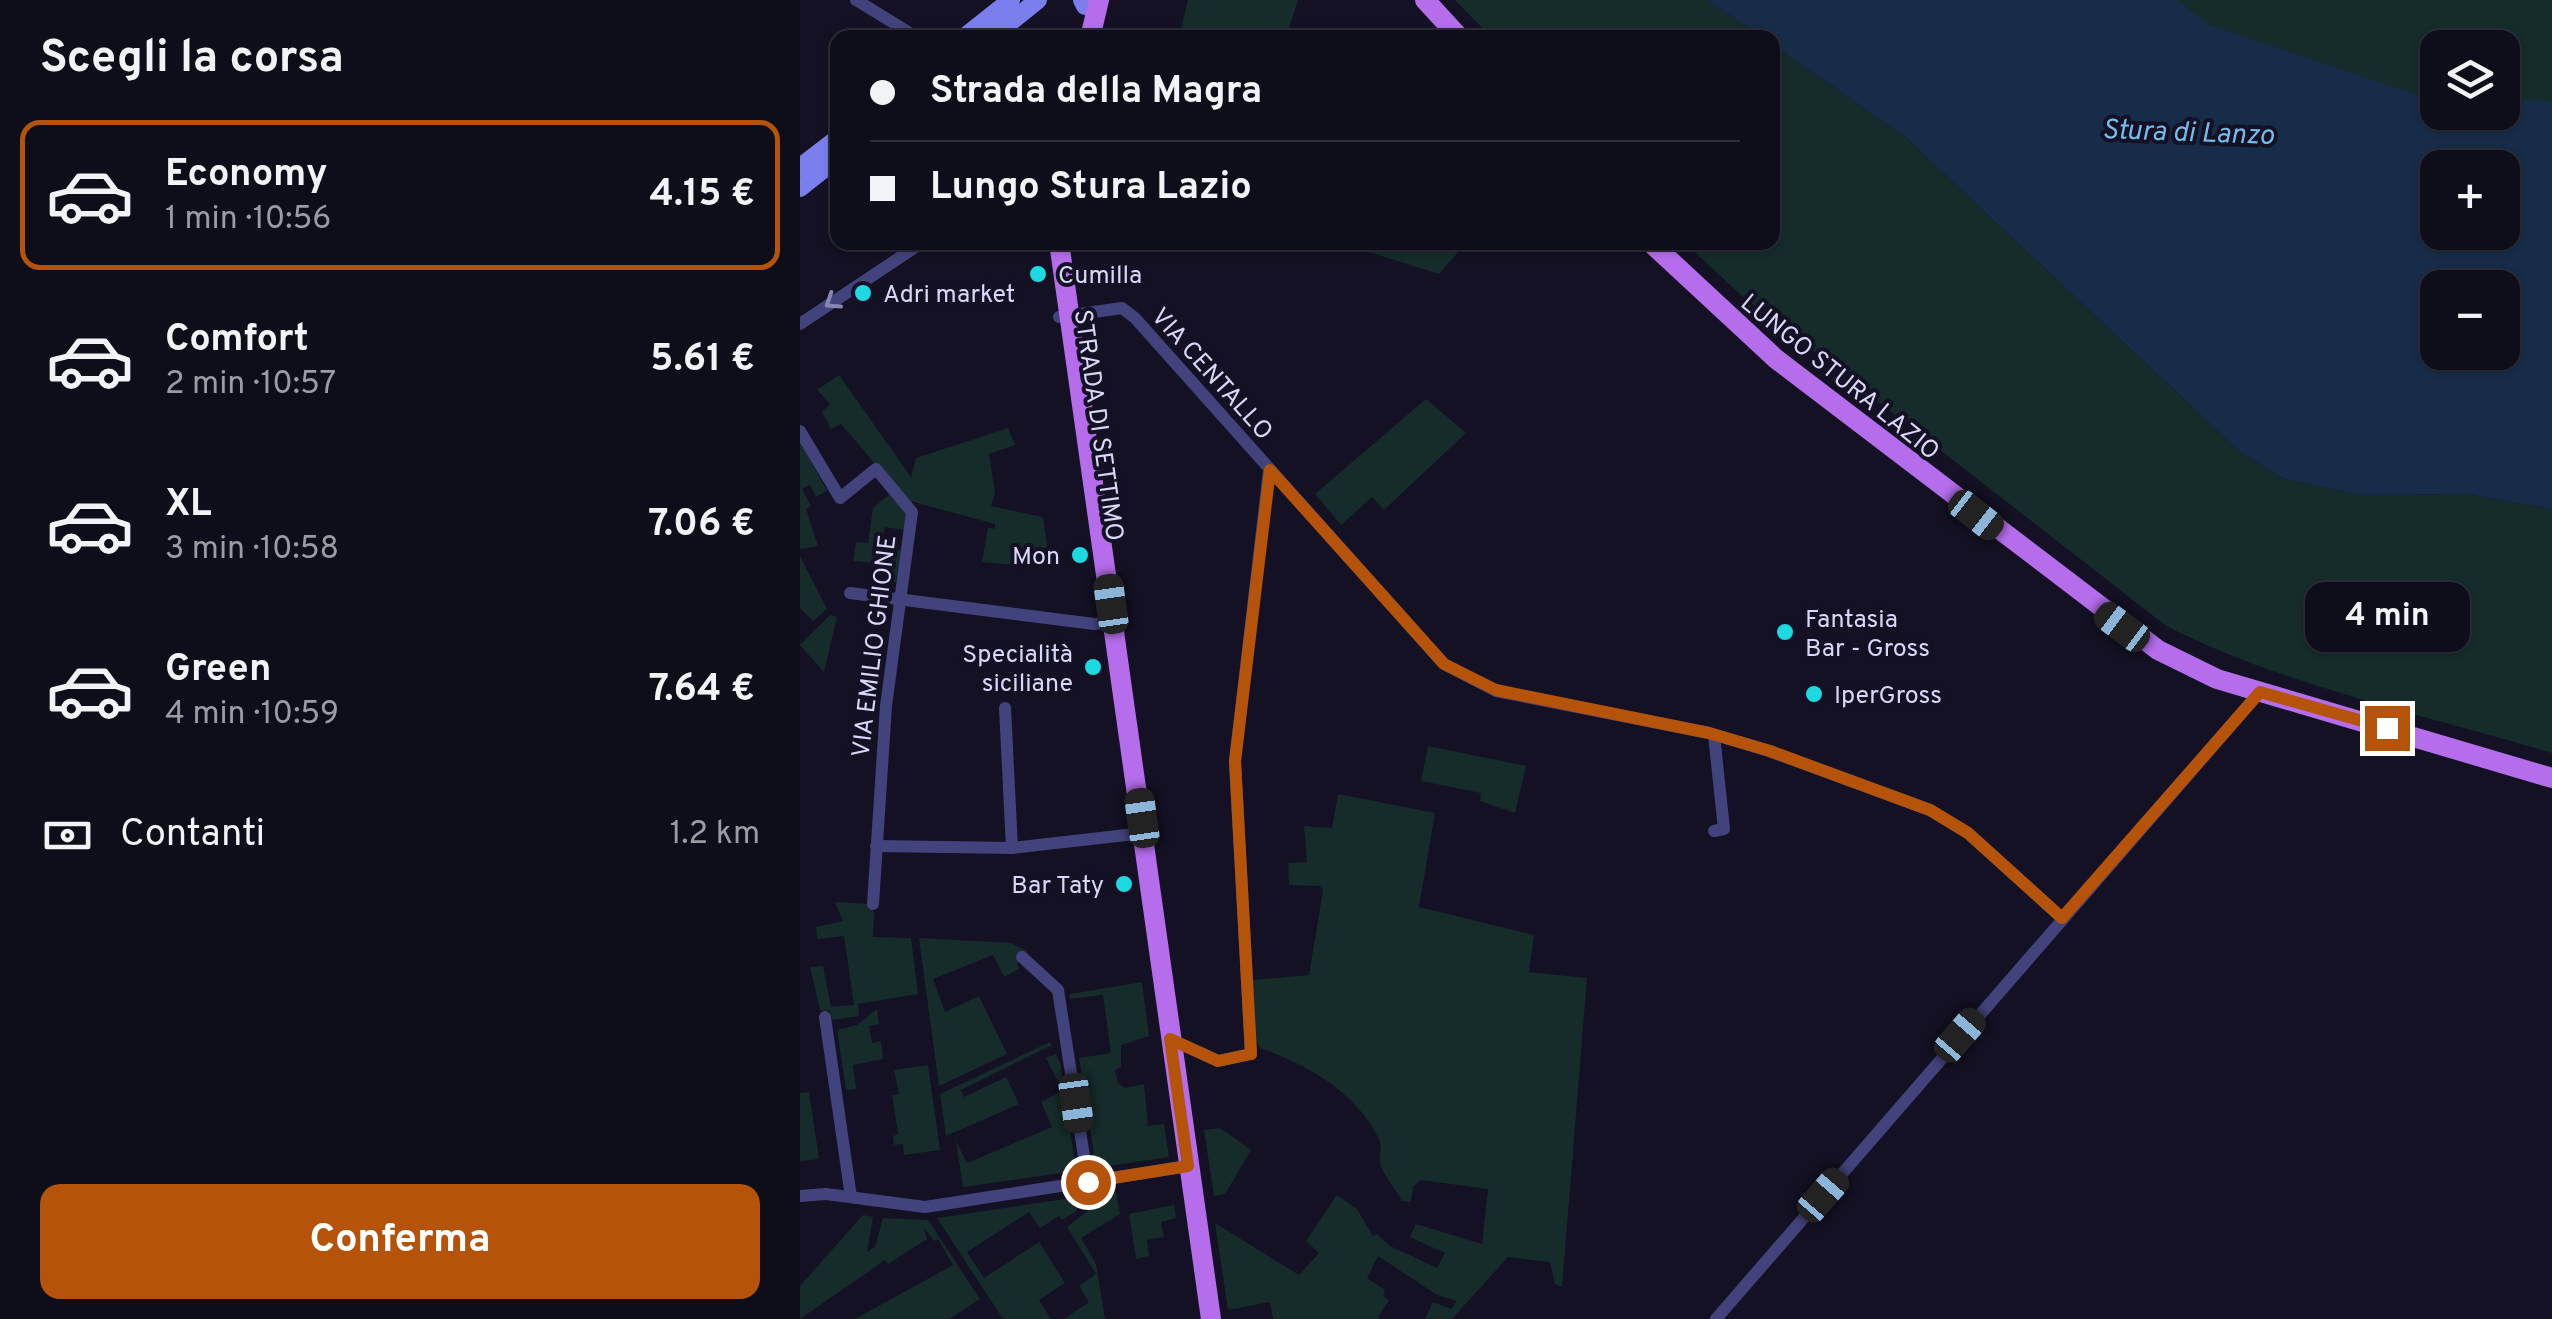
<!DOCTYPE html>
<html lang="it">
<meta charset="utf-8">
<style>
:root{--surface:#0e0d1a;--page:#171623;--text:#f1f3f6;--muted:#9b9ca2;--line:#2e2d39;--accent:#b45309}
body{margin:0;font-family:Overpass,sans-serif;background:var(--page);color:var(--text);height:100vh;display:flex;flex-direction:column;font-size:38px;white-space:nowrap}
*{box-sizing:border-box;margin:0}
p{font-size:32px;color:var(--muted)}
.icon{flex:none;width:55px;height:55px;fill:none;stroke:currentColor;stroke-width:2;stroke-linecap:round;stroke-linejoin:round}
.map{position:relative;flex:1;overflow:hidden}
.drawer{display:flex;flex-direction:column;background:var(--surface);width:800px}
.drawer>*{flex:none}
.top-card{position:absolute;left:30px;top:30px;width:950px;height:220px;border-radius:20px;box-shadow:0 2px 8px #0004,0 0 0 2px var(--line);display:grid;align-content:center;height:220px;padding:0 40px;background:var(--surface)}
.controls{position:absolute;left:1620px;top:30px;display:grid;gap:20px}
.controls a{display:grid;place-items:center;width:100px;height:100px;border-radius:20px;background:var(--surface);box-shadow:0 2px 8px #0004,0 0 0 2px var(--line);font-size:50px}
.end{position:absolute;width:45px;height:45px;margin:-22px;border:12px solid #b45309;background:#fff;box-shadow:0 0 0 5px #fff}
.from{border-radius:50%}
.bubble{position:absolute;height:70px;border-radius:20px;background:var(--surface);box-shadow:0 2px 8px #0004,0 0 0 2px var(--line);font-size:32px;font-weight:700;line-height:70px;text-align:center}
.car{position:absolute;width:30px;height:60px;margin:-30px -15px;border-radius:12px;box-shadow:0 0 8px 2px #0007;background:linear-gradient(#222 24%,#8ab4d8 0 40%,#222 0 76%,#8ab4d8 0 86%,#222 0)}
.top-card b{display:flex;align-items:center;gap:35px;height:95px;font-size:38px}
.top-card b+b{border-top:2px solid var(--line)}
.top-card i{width:25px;height:25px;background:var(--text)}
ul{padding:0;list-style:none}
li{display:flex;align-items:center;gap:30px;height:150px;margin:0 20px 15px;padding:0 20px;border:5px solid transparent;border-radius:20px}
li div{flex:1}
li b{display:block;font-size:38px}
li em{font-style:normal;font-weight:700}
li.selected{border-color:var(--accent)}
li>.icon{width:90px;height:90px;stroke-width:1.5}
h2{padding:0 40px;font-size:45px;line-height:120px}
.pay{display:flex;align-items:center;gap:25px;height:110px;padding:0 40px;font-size:38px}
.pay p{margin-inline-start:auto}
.button{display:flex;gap:20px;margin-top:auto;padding:20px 40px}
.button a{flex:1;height:115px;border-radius:20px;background:var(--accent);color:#fff;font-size:40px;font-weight:700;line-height:115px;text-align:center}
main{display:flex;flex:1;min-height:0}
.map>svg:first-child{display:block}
.green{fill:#152c2a}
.water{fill:#162c48;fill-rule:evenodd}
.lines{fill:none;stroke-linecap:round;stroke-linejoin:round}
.street{stroke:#42437c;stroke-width:12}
.secondary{stroke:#7b7fee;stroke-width:18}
.primary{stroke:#b56dec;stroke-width:20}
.oneway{stroke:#8686b5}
.route{stroke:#b45309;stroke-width:12}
.poi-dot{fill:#1dd9e1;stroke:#131123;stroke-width:4}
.labels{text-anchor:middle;stroke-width:8;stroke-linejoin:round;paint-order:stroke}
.poi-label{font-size:25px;fill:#dad8fa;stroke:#131123;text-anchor:start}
.street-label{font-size:25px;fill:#dad8fa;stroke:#131123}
.water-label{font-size:28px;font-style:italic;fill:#73bced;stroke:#131123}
</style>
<main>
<section class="drawer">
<h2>Scegli la corsa</h2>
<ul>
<li class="selected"><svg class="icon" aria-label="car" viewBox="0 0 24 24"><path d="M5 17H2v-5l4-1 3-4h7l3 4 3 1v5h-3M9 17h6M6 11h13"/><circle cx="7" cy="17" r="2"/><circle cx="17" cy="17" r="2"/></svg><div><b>Economy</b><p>1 min · 10:56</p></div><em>4.15 €</em></li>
<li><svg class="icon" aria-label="car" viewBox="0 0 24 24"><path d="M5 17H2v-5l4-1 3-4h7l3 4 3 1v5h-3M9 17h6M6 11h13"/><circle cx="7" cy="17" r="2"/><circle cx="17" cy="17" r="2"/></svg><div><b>Comfort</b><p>2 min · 10:57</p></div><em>5.61 €</em></li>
<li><svg class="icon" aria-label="car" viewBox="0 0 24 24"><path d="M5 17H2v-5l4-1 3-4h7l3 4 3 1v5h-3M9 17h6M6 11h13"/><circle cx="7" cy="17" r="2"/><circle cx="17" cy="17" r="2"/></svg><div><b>XL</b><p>3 min · 10:58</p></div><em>7.06 €</em></li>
<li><svg class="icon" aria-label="car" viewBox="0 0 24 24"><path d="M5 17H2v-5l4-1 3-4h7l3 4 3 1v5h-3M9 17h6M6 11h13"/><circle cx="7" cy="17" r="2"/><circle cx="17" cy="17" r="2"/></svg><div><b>Green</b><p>4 min · 10:59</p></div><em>7.64 €</em></li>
</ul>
<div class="pay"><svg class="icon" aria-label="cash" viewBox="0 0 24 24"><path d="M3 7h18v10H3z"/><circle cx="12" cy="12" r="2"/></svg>Contanti<p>1.2 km</p></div>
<div class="button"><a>Conferma</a></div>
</section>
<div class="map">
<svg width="1752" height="1319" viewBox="0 0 1752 1319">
<rect width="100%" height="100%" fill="#131123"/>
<g class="green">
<path d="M388,0H498L486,37H379Z"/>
<path d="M655,0H907L962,37H691Z"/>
<path d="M1120,0H1752V103L1703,101L1702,48H1638L1637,97L1316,76Z"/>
<path d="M973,45L1103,135L1439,451L1484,479L1561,495L1666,494L1752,509V753C1632,717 1474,683 1365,625L941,295L885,243L972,242Z"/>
<path d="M541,243H666L639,274Z"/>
<path d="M39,375L111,477L116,458L208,428L215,445L189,454L195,493L191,506L243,517L249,558L216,554L214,565L182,562L188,527L195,529V524L106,500L41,424L31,429L22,412L30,404L17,390Z"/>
<path d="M626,399L666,433L584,510L572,497L541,525L515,494Z"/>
<path d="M0,441L27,491L16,497L10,485L2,489L11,506L6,509L18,546L0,549Z"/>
<path d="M90,494L107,513L104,530L85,527L81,546L101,550L96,582H89L88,559L75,557L74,563L53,561L56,542L68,543L73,508Z"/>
<path d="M0,556L27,609L13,621L0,608Z"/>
<path d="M30,615L37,617L24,672L0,645Z"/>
<path d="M628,746L726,766L715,813L680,801L681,793L621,781Z"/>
<path d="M538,794L635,813L619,907L734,935L729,972L787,978L762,1287L755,1284L750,1262L708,1257L652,1319H625L633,1302L651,1309L657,1301L637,1295L578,1256L567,1278L585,1290L583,1296L589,1300L578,1317L581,1319H473L470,1302L428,1310L415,1223L499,1275L519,1253L506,1241L537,1195L557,1209L573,1236L577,1234L590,1246L637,1268L645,1253L610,1237L616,1224L682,1244L688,1189L621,1180L613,1187L611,1202L602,1201C596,1190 586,1178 581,1167C577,1156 584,1148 578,1137C555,1091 506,1064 460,1048L456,1040L453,980L509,975L523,890L520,886L489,885L488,863L507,862L504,826L532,828Z"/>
<path d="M35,902L68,904L74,913L73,937L111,938L118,994L58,1004L59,1016L32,1020L30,1011L20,1010L10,967L23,966L31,1007L54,1005L44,936L17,939L16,927L43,921Z"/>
<path d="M119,938L211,943L227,951L217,964L219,969L204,977L193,955L133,979L145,1012L179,996L207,1054L139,1086Z"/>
<path d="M342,982L349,1036L321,1045V1067L315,1070L318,1083L325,1088L344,1084L348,1126L364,1124L369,1157L296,1168L279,1058L311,1053L303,995L270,999V994Z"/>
<path d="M77,1009L79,1024L69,1026L72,1043L81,1041L83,1059L53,1065L56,1089L46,1090L37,1030L57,1025Z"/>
<path d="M250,1042L252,1045L161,1090L164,1097L206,1077L219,1104L146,1136L140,1094Z"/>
<path d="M256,1054L261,1065L276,1171L163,1187L156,1141L167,1163L252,1127L241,1102L263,1091L246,1058Z"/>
<path d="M128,1065L140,1150L104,1155L103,1144L94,1145L93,1136L98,1134L92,1095L99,1094L94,1070Z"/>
<path d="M9,1092L19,1159L0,1161V1093Z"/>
<path d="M420,1128L451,1150L425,1194L414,1196L404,1130Z"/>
<path d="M316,1192L320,1214L281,1238L296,1264L305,1319H264L289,1302L279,1286L296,1274L267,1227L289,1210L295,1195Z"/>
<path d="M285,1196L275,1212L262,1220L259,1216L240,1228L229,1212L167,1252L184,1278L239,1242L265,1283L239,1300L251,1319H203L137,1218Z"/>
<path d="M374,1205L376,1218L361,1222L364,1237L347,1240L349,1256L336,1259L329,1214Z"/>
<path d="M63,1215L73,1217L67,1252L75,1247L83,1218L128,1220L180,1299L149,1319H55L153,1265L138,1239L134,1241L124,1228L127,1239L88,1264L85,1260L0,1319V1286Z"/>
</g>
<path class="water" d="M907,0H1377L1410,25L1623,97H1637L1638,112H1702L1703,99L1752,101V509L1666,494L1561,495L1484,479L1439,451L1103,135L973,45L972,38L962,37ZM1638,168H1702V232H1638ZM1638,288H1702V352H1638Z"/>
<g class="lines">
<g class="street">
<path d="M56,0L118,38"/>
<path d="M259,317L322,308L335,318L644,664L696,691L909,733L969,751L1130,810L1168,833L1262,918"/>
<path d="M0,324L123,242"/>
<path d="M0,431L40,498L76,469L112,512L86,706L73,904"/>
<path d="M50,593L294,624L314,622"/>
<path d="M205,708L212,848"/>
<path d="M914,735L924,829L914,831"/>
<path d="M76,846L212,848L344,833"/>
<path d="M222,957L258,990L288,1182"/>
<path d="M25,1017L51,1197"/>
<path d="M370,1039L418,1061L451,1054L435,761L469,471"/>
<path d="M0,1196L26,1194L125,1207L388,1166"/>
<path d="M916,1319L1460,692"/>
</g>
<g class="secondary">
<path d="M282,0L285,6"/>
<path d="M163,38L211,0"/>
<path d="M191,38L238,0"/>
<path d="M0,167L38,138"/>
<path d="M0,188L38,158"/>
</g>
<g class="primary">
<path d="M625,0L660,38"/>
<path d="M290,38L299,0"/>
<path d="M259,242L411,1319"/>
<path d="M850,242L976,359L1358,650L1417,679L1752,778"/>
</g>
</g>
<defs><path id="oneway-chevron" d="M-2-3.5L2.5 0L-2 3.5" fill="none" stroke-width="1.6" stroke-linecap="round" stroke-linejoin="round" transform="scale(2.5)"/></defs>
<use class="oneway" href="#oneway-chevron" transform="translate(32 302) rotate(147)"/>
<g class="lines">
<path class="route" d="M288,1182L388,1166L370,1039L418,1061L451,1054L435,761L470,470L644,664L696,690L909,733L970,751L1130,810L1168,833L1262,918L1460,692L1587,728"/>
</g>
<g class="poi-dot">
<circle cx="238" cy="274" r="10"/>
<circle cx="63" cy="293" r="10"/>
<circle cx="280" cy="555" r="10"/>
<circle cx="985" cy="632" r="10"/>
<circle cx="293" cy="667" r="10"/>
<circle cx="1014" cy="694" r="10"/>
<circle cx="324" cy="884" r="10"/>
</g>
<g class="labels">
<g class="poi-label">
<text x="258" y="283">Cumilla</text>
<text x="83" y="302">Adri market</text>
<text x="260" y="564" text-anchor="end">Mon</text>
<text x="1005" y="627">Fantasia<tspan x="1005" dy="29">Bar - Gross</tspan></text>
<text x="273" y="662" text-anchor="end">Specialità<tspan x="273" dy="29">siciliane</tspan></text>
<text x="1034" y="703">IperGross</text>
<text x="304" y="893" text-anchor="end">Bar Taty</text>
</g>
<g class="street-label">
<text transform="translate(413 373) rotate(48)" y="9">VIA CENTALLO</text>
<text transform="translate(1041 376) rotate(39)" y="9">LUNGO STURA LAZIO</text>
<text transform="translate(300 425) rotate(82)" y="9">STRADA DI SETTIMO</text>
<text transform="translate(73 646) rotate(-83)" y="9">VIA EMILIO GHIONE</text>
</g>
<g class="water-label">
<text transform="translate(1388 131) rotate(2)" y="10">Stura di Lanzo</text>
</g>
</g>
</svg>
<div class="controls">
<a><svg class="icon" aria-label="layers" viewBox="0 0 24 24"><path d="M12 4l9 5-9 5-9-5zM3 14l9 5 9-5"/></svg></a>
<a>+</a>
<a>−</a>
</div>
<i class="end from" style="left:288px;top:1182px"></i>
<i class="end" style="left:1587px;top:728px"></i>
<div class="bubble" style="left:1505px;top:582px;width:165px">4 min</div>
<i class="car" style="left:1176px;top:515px;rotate:128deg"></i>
<i class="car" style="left:311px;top:604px;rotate:352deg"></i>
<i class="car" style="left:1322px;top:627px;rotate:307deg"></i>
<i class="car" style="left:342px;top:818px;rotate:352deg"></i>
<i class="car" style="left:1160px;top:1035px;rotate:41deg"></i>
<i class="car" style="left:276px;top:1103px;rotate:172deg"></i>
<i class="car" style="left:1023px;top:1195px;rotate:41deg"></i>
<div class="top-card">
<b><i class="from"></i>Strada della Magra</b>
<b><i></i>Lungo Stura Lazio</b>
</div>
</div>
</main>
